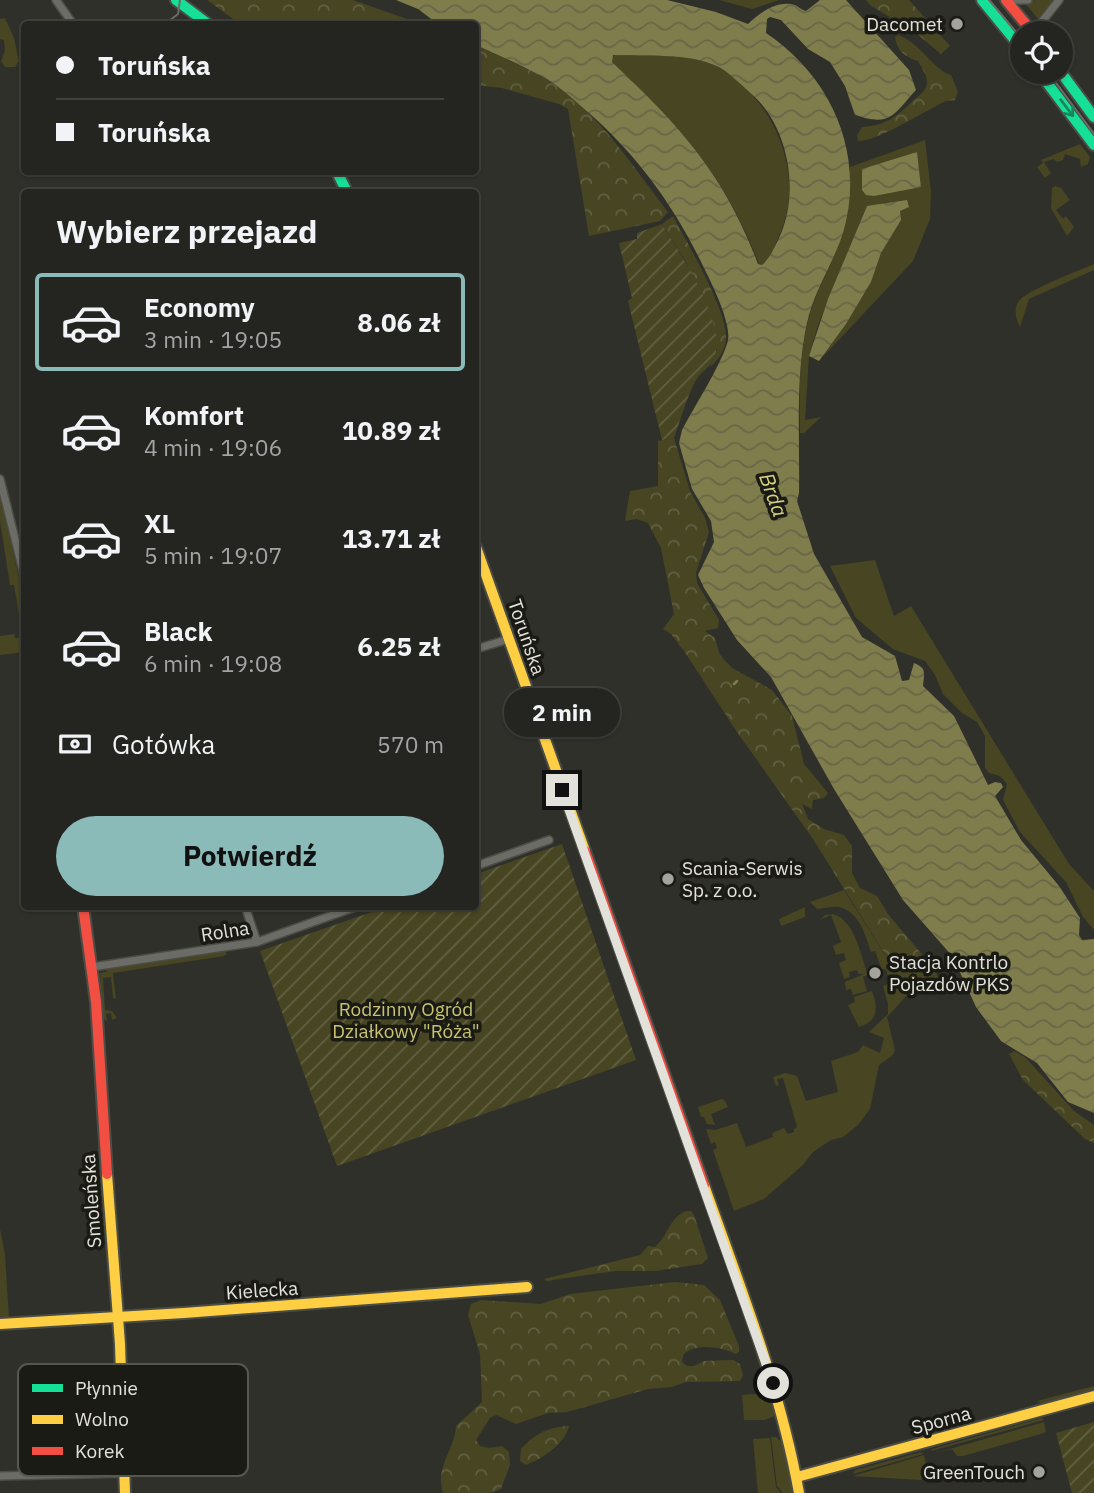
<!DOCTYPE html>
<html lang="pl">
<meta charset="utf-8">
<style>
:root{--surface:#242420;--page:#2c2c29;--text:#f1f3f6;--muted:#a3a4a5;--line:#41413e;--accent:#8bbbb9}
body{margin:0;font-family:"IBM Plex Sans",sans-serif;background:var(--page);color:var(--text);height:100vh;display:flex;flex-direction:column;font-size:26px;white-space:nowrap}
*{box-sizing:border-box;margin:0}
p{font-size:23px;color:var(--muted)}
.icon{flex:none;width:38px;height:38px;fill:none;stroke:currentColor;stroke-width:2;stroke-linecap:round;stroke-linejoin:round}
.map{position:relative;flex:1;overflow:hidden}
.panel{position:absolute;left:21px;top:189px;width:458px;height:721px;display:flex;flex-direction:column;background:var(--surface);border-radius:7px;box-shadow:0 2px 5px #0004,0 0 0 2px var(--line)}
.panel>*{flex:none}
.hud{position:absolute;left:21px;top:21px;width:458px;height:154px;border-radius:7px;box-shadow:0 2px 5px #0004,0 0 0 2px var(--line);display:grid;align-content:center;height:154px;padding:0 35px;background:var(--surface)}
.buttons{position:absolute;left:1010px;top:21px;display:grid;gap:14px}
.buttons a{display:grid;place-items:center;width:63px;height:63px;border-radius:50%;background:var(--surface);box-shadow:0 2px 5px #0004,0 0 0 2px var(--line);font-size:35px}
.end{position:absolute;width:32px;height:32px;margin:-16px;border:9px solid #e3e2da;background:#111;box-shadow:0 0 0 4px #111}
.from{border-radius:50%}
.bubble{position:absolute;height:49px;border-radius:24px;background:var(--surface);box-shadow:0 2px 5px #0004,0 0 0 2px var(--line);font-size:23px;font-weight:800;line-height:49px;text-align:center}
.hud b{display:flex;align-items:center;gap:24px;height:66px;font-size:26px}
.hud b+b{border-top:2px solid var(--line)}
.hud i{width:18px;height:18px;background:var(--text)}
ul{padding:0;list-style:none}
li{display:flex;align-items:center;gap:21px;height:98px;margin:0 14px 10px;padding:0 21px;border:4px solid transparent;border-radius:7px}
li div{flex:1}
li b{display:block;font-size:26px}
li em{font-style:normal;font-weight:800}
li.selected{border-color:var(--accent)}
li>.icon{width:63px;height:63px;stroke-width:1.5}
h2{padding:0 35px;font-size:32px;line-height:84px}
.pay{display:flex;align-items:center;gap:18px;height:77px;padding:0 35px;font-size:26px}
.pay p{margin-inline-start:auto}
.cta{display:flex;gap:14px;margin-top:auto;padding:14px 35px}
.cta a{flex:1;height:80px;border-radius:42px;background:var(--accent);color:#111;font-size:28px;font-weight:800;line-height:80px;text-align:center}
.map>svg:first-child{display:block}
.grass{fill:#474522;fill-rule:evenodd}
.forest{fill:url(#forest-crowns)}
.garden{fill:url(#garden-furrows)}
.water{fill:url(#water-waves);fill-rule:evenodd}
.lines{fill:none;stroke-linecap:round;stroke-linejoin:round}
.stream{stroke:#807d4c;stroke-width:2.5}
.street-casing{stroke:#4c4c47;stroke-width:10}
.fast-casing{stroke:#4c4c47;stroke-width:14}
.slow-casing{stroke:#4c4c47;stroke-width:14}
.jam-casing{stroke:#4c4c47;stroke-width:14}
.street{stroke:#6c6c66;stroke-width:7}
.fast{stroke:#16e098;stroke-width:10}
.slow{stroke:#ffcf43;stroke-width:10}
.jam{stroke:#f24e42;stroke-width:10}
.tram{stroke:#6b6b66;stroke-width:2}
.oneway{stroke:#18875d}
.route{stroke:#e3e2da;stroke-width:9}
.poi-dot{fill:#a4a49c;stroke:#1b1b15;stroke-width:2.5}
.labels{text-anchor:middle;stroke-width:7;stroke-linejoin:round;paint-order:stroke}
.poi-label{font-size:19px;fill:#e3e2da;stroke:#1b1b15;text-anchor:end}
.street-label{font-size:19px;fill:#e3e2da;stroke:#1b1b15}
.park-label{font-size:19px;fill:#c8c270;stroke:#1b1b15}
.water-label{font-size:21px;font-style:italic;fill:#d6d17e;stroke:#1b1b15}
.key{fill:#1b1b15;stroke:#575750;stroke-width:2}
.key-label{font-size:19px;fill:#e3e2da}
</style>
<div class="map">
<svg width="1094" height="1493" viewBox="0 0 1094 1493">
<defs>
<pattern id="forest-crowns" width="20" height="18" patternUnits="userSpaceOnUse" patternTransform="scale(1.75)"><rect width="20" height="18" fill="#474522"/><path d="M2 6a3 3 0 1 1 6 0M12 15a3 3 0 1 1 6 0" fill="none" stroke="#616042"/></pattern>
<pattern id="garden-furrows" width="10" height="10" patternUnits="userSpaceOnUse" patternTransform="scale(1.75)"><rect width="10" height="10" fill="#474522"/><path d="M-1 1l2-2M0 10L10 0M9 11l2-2" fill="none" stroke="#616042"/></pattern>
<pattern id="water-waves" width="16" height="10" patternUnits="userSpaceOnUse" patternTransform="scale(1.75)"><rect width="16" height="10" fill="#807d4c"/><path d="M0 5q4-4 8 0t8 0" fill="none" stroke="#686648"/></pattern>
</defs>
<rect width="100%" height="100%" fill="#30302a"/>
<g class="grass">
<path d="M719,0H779L752,9Z"/>
<path d="M1035,0H1054L1038,19L1025,3Z"/>
<path d="M5,18L14,38L19,61L15,67H5L1,61L5,50L4,40L0,39V19Z"/>
<path d="M612,55C643,57 697,52 723,69C777,105 807,179 778,238C774,248 770,258 762,265L759,264C724,174 681,127 612,62Z"/>
<path d="M925,140L931,191L930,219L913,261L819,361L846,324L871,282L881,253L901,220L867,206L818,325L809,356L805,420L821,417L804,433H800C799,396 799,357 808,321C814,296 827,274 836,251C847,224 850,196 850,167ZM917,153L921,187L905,189Z"/>
<path d="M1080,144L1090,157L1088,164L1081,167L1080,159L1065,154L1063,160L1057,162L1054,159L1044,162L1051,173L1045,178L1037,167L1043,163L1041,160Z"/>
<path d="M1055,186L1061,188L1070,200L1056,210L1063,219L1066,216L1074,227L1067,236L1051,208L1052,188Z"/>
<path d="M1094,264V270L1029,299L1020,327C1016,319 1013,309 1019,301C1025,291 1080,270 1094,264Z"/>
<path d="M0,495L24,600L23,621L20,620L14,585H10L0,521Z"/>
<path d="M875,560L894,616L911,606L1069,864L1094,891V930L1083,917L1066,882L1020,832L1003,800L1007,784L1000,776L989,773L985,768V736L977,722L962,713L943,694L935,675L925,661L893,649L856,618L830,566Z"/>
<path d="M24,627V652L0,655V636L14,634L15,638L22,637L21,628Z"/>
<path d="M844,890L909,993L887,1017L895,1050L893,1055L879,1065L870,1109L858,1125L843,1137L831,1140L813,1152L803,1165L764,1199L734,1211L713,1150L717,1148L715,1142L711,1144L706,1129L715,1130L737,1123L746,1147L773,1137L772,1133L784,1128L788,1134L794,1132V1129L797,1127L783,1078L777,1079L779,1085L776,1086L773,1077L785,1073L797,1076L806,1101L838,1092L831,1061L858,1052L863,1045L880,1053L884,1038L869,1032L888,1014V1004L883,986L890,983L886,969L882,970L875,951L871,952C865,935 860,912 839,907C832,906 824,909 817,909L810,902Z"/>
<path d="M805,907V917L781,926L779,919Z"/>
<path d="M833,914C855,920 861,956 868,975L863,977L867,991L853,995L851,989L846,990L845,982L864,974H859L857,970L849,972L850,977L844,979L839,963L846,960L844,953L836,955L833,946L841,942L831,915L820,920L825,915Z"/>
<path d="M225,951L227,954L224,956L113,973L116,999L113,998L111,977L103,978L105,1010L112,1011L117,1018L112,1020L111,1013L106,1014L107,1021L103,1019L100,973L106,972L107,969Z"/>
<path d="M872,991C878,1007 879,1021 859,1027L848,1005L855,1002L854,997Z"/>
<path d="M722,1099L725,1101L728,1107L711,1114L715,1125L707,1124L704,1117H701L698,1107Z"/>
<path d="M0,1229L5,1255L9,1318H0Z"/>
<path d="M1094,1386V1392L1045,1405L1037,1401Z"/>
<path d="M769,1393L776,1411L774,1416L765,1420H744L742,1395Z"/>
<path d="M1042,1418L1044,1420L931,1451L932,1449Z"/>
<path d="M1044,1422L1046,1431L1044,1433L963,1456H957L952,1449L932,1454Z"/>
<path d="M771,1437H776L783,1443L793,1493H783L777,1486Z"/>
<path d="M770,1438L776,1487L781,1493H758L753,1439Z"/>
<path d="M921,1452L923,1454L853,1474L855,1470Z"/>
<path d="M924,1455L928,1472L921,1480L853,1476Z"/>
</g>
<g class="forest">
<path d="M207,0H353L421,24H240Z"/>
<path d="M866,0H909L950,46L941,54L917,34L870,5Z"/>
<path d="M898,35C922,44 932,69 951,75L958,92L955,100L946,101C924,111 879,141 858,141L857,135L862,127C888,125 897,116 915,99C921,94 927,90 927,82C927,75 921,67 918,61C905,57 897,51 895,37Z"/>
<path d="M476,45C500,57 527,67 549,81C599,112 633,167 668,212L660,221L589,236L568,109L559,104L502,88L476,85Z"/>
<path d="M673,216C687,243 728,311 726,339C726,350 718,360 710,367L717,350L686,262L662,224Z"/>
<path d="M674,438L690,491L705,518L709,532L696,573L697,583L719,620L718,628L705,631L715,638L720,655L732,668L772,690L792,716L804,764L828,793L824,798L813,800L812,809L802,804L808,819L824,829L844,835L852,846V873L860,888L877,896L888,914L935,970L940,983L935,993L927,986L921,990L909,993L813,839L737,732L684,651L671,634L663,629L674,614L661,548L648,523L637,519L625,521L630,491L658,486V441Z"/>
<path d="M1015,1051L1026,1058L1074,1111L1094,1125V1143L1085,1139L1023,1080L1009,1054Z"/>
<path d="M686,1211H691L694,1215L708,1258L702,1264L655,1271H615L546,1281L544,1279L640,1255L648,1246L655,1247C668,1236 669,1218 686,1211Z"/>
<path d="M675,1282L704,1285L720,1300L739,1346V1352L736,1354C722,1347 695,1342 683,1355L682,1362L687,1366H694L704,1361L733,1360L740,1364L743,1375L740,1381L686,1382L672,1387L648,1389L567,1412L548,1413L516,1424L496,1415L490,1418L476,1440L480,1446L489,1448L502,1446L509,1452L510,1465L501,1489L491,1493H443C435,1466 454,1452 456,1426L482,1402L480,1354L468,1315L471,1304L481,1300L541,1304L570,1294Z"/>
<path d="M567,1426H569C564,1445 543,1458 526,1465L520,1461L521,1449C535,1434 546,1428 567,1426Z"/>
</g>
<g class="garden">
<path d="M662,224C680,253 723,318 716,352C713,368 701,370 695,382C686,399 681,419 674,438L662,440L628,301L632,298L619,243L637,239V233Z"/>
<path d="M562,844L636,1060L337,1166L260,951L386,907L476,906V874Z"/>
<path d="M1094,1422V1493H1072L1056,1433Z"/>
</g>
<g class="water">
<path d="M396,0H667L716,12L748,24C761,12 777,0 795,5C799,7 802,10 806,11L820,0H846L909,70L916,90C893,115 891,127 855,115L845,86L830,62L808,49L781,20L770,17L767,19L766,33C832,77 866,155 843,233C833,264 814,291 807,323C795,378 800,437 799,493L797,501L814,554L862,637L895,656L902,681L909,680L914,663C927,668 924,673 923,686L954,716L988,785L995,782L1001,783L1003,787L995,796L1021,840L1059,886L1080,918L1079,935L1082,940L1094,939V1113L1068,1102L1037,1063L1001,1041L976,1007L953,957L903,900L834,789L771,677L737,640L704,588L698,575L714,542L711,521L692,489L679,443L682,430C693,409 724,360 728,340C731,323 713,286 705,270C676,209 640,158 589,113C576,102 563,89 548,80C526,67 500,56 476,45V24H438L418,9ZM613,55C646,57 688,52 719,67C728,72 736,80 744,87C750,93 758,99 763,106C791,141 798,198 779,238C774,248 770,258 762,265L758,264C724,174 681,127 612,62Z"/>
<path d="M917,152L921,187L874,196L866,195L862,190V169Z"/>
<path d="M907,200L909,207L900,211L901,220L881,253L871,282L846,324L819,361L809,356L828,299L867,206Z"/>
</g>
<g class="lines">
<path class="stream" d="M734,684L737,681"/>
<g class="street-casing">
<g id="street">
<path d="M56,0L73,24"/>
<path d="M1012,0H1028"/>
<path d="M1038,33L1040,24L1059,0"/>
<path d="M0,479L24,575"/>
<path d="M476,649L509,639"/>
<path d="M476,866L549,840"/>
<path d="M245,906L257,942"/>
<path d="M92,967L257,942L358,906"/>
<path d="M0,1476L125,1473"/>
</g>
</g>
<g class="fast-casing">
<g id="fast">
<path d="M176,0L208,24"/>
<path d="M982,0L1022,49"/>
<path d="M1060,71L1094,117"/>
<path d="M1039,72L1094,145"/>
<path d="M337,172L347,192"/>
</g>
</g>
<g class="slow-casing">
<g id="slow">
<path d="M476,547L585,851"/>
<path d="M107,1174L120,1344L125,1493"/>
<path d="M704,1185C740,1286 780,1387 799,1493"/>
<path d="M0,1324L184,1313L527,1287"/>
<path d="M797,1477L1094,1396"/>
</g>
</g>
<g class="jam-casing">
<g id="jam">
<path d="M1006,0L1033,33"/>
<path d="M585,851L704,1185"/>
<path d="M83,906L96,1002L107,1174"/>
</g>
</g>
<use href="#street" class="street"/>
<use href="#fast" class="fast"/>
<use href="#slow" class="slow"/>
<use href="#jam" class="jam"/>
<g class="tram">
<path d="M989,0L1022,39"/>
<path d="M165,24L178,14L180,0"/>
<path d="M1048,72L1094,134"/>
</g>
</g>
<defs><path id="oneway-shaft" d="M-6 0H5M1.5-3L5.5 0L1.5 3" fill="none" stroke-width="1.6" stroke-linecap="round" stroke-linejoin="round" transform="scale(1.75)"/></defs>
<use class="oneway" href="#oneway-shaft" transform="translate(1067 108) rotate(53)"/>
<g class="lines">
<path class="route" d="M562,790L773,1383"/>
</g>
<g class="poi-dot">
<circle cx="957" cy="24" r="7"/>
<circle cx="668" cy="879" r="7"/>
<circle cx="875" cy="973" r="7"/>
<circle cx="1039" cy="1472" r="7"/>
</g>
<g class="labels">
<g class="poi-label">
<text x="943" y="31">Dacomet</text>
<text x="682" y="875" text-anchor="start">Scania-Serwis<tspan x="682" dy="22">Sp. z o.o.</tspan></text>
<text x="889" y="969" text-anchor="start">Stacja Kontrlo<tspan x="889" dy="22">Pojazdów PKS</tspan></text>
<text x="1025" y="1479">GreenTouch</text>
</g>
<g class="street-label">
<text transform="translate(527 637) rotate(71)" y="7">Toruńska</text>
<text transform="translate(225 931) rotate(-9)" y="7">Rolna</text>
<text transform="translate(91 1201) rotate(-94)" y="7">Smoleńska</text>
<text transform="translate(262 1290) rotate(-4)" y="7">Kielecka</text>
<text transform="translate(941 1420) rotate(-15)" y="7">Sporna</text>
</g>
<g class="park-label">
<text x="406" y="1016">Rodzinny Ogród<tspan x="406" dy="22">Działkowy "Róża"</tspan></text>
</g>
<g class="water-label">
<text transform="translate(773 495) rotate(70)" y="7">Brda</text>
</g>
</g>
<rect x="18" y="1364" width="230" height="112" rx="10" class="key"/>
<rect x="32" y="1384" width="31" height="8" fill="#16e098"/>
<rect x="32" y="1415" width="31" height="9" fill="#ffcf43"/>
<rect x="32" y="1447" width="31" height="8" fill="#f24e42"/>
<g class="key-label">
<text x="75" y="1395">Płynnie</text>
<text x="75" y="1426">Wolno</text>
<text x="75" y="1458">Korek</text>
</g>
</svg>
<div class="buttons">
<a><svg class="icon" aria-label="locate" viewBox="0 0 24 24"><circle cx="12" cy="12" r="6"/><path d="M12 2v4M12 18v4M2 12h4M18 12h4"/></svg></a>
</div>
<i class="end from" style="left:773px;top:1383px"></i>
<i class="end" style="left:562px;top:790px"></i>
<div class="bubble" style="left:504px;top:688px;width:116px">2 min</div>
<div class="hud">
<b><i class="from"></i>Toruńska</b>
<b><i></i>Toruńska</b>
</div>
<section class="panel">
<h2>Wybierz przejazd</h2>
<ul>
<li class="selected"><svg class="icon" aria-label="car" viewBox="0 0 24 24"><path d="M5 17H2v-5l4-1 3-4h7l3 4 3 1v5h-3M9 17h6M6 11h13"/><circle cx="7" cy="17" r="2"/><circle cx="17" cy="17" r="2"/></svg><div><b>Economy</b><p>3 min · 19:05</p></div><em>8.06 zł</em></li>
<li><svg class="icon" aria-label="car" viewBox="0 0 24 24"><path d="M5 17H2v-5l4-1 3-4h7l3 4 3 1v5h-3M9 17h6M6 11h13"/><circle cx="7" cy="17" r="2"/><circle cx="17" cy="17" r="2"/></svg><div><b>Komfort</b><p>4 min · 19:06</p></div><em>10.89 zł</em></li>
<li><svg class="icon" aria-label="car" viewBox="0 0 24 24"><path d="M5 17H2v-5l4-1 3-4h7l3 4 3 1v5h-3M9 17h6M6 11h13"/><circle cx="7" cy="17" r="2"/><circle cx="17" cy="17" r="2"/></svg><div><b>XL</b><p>5 min · 19:07</p></div><em>13.71 zł</em></li>
<li><svg class="icon" aria-label="car" viewBox="0 0 24 24"><path d="M5 17H2v-5l4-1 3-4h7l3 4 3 1v5h-3M9 17h6M6 11h13"/><circle cx="7" cy="17" r="2"/><circle cx="17" cy="17" r="2"/></svg><div><b>Black</b><p>6 min · 19:08</p></div><em>6.25 zł</em></li>
</ul>
<div class="pay"><svg class="icon" aria-label="cash" viewBox="0 0 24 24"><path d="M3 7h18v10H3z"/><circle cx="12" cy="12" r="2"/></svg>Gotówka<p>570 m</p></div>
<div class="cta"><a>Potwierdź</a></div>
</section>
</div>
